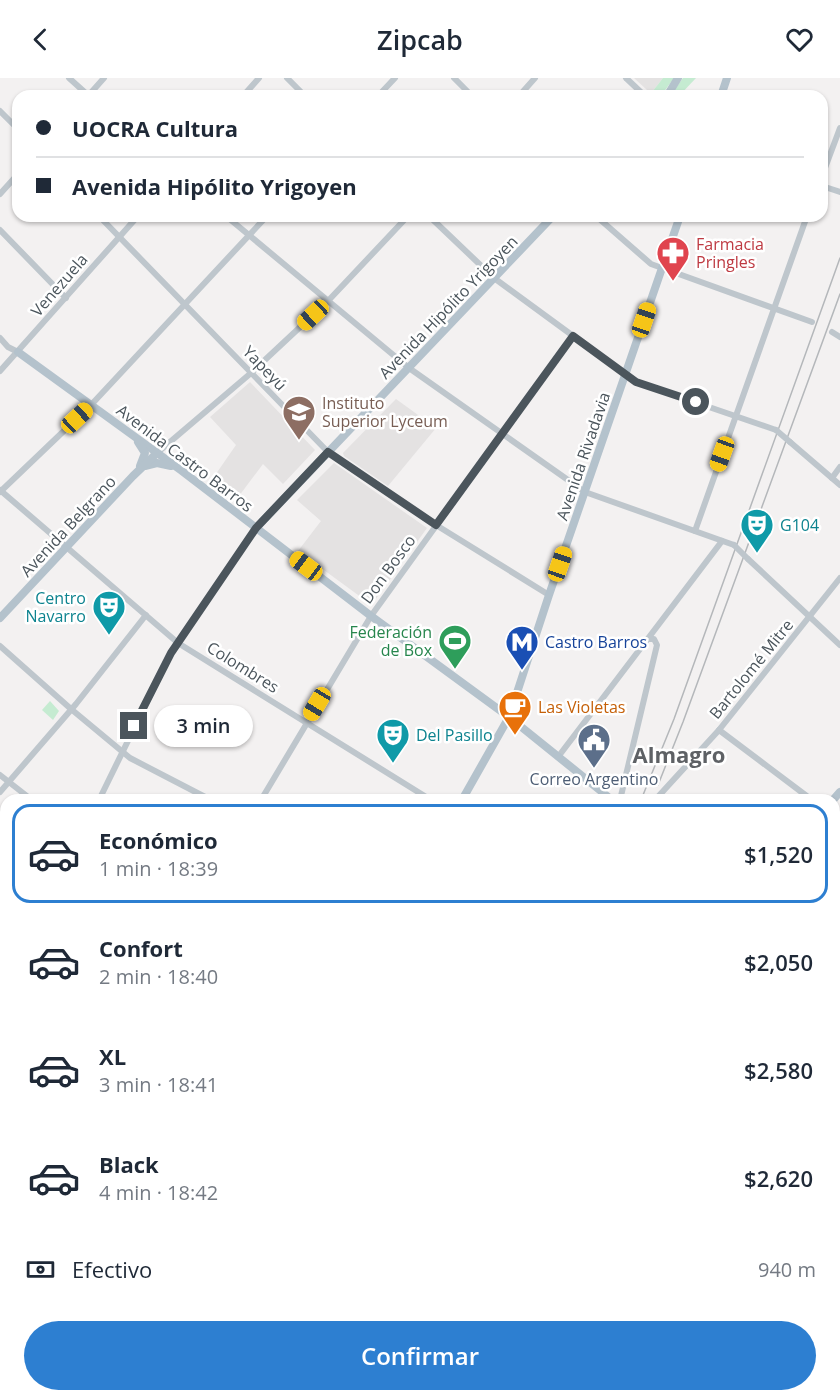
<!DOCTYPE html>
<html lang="es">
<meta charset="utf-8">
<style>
:root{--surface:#fff;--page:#f6f6f7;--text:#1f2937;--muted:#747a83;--line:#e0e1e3;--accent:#2d7fd1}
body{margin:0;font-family:"Open Sans",sans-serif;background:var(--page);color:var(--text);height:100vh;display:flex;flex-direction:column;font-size:22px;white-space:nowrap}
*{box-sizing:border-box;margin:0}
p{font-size:20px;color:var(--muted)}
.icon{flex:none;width:33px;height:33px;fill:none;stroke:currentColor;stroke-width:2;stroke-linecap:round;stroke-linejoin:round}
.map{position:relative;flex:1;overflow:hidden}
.details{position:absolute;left:0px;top:716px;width:840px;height:608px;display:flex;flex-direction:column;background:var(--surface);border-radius:18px 18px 0 0;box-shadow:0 2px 4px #0004}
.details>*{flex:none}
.guide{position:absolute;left:12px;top:12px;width:816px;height:132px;border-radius:18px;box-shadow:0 2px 4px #0004;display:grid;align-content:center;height:132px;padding:0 24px;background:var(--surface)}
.end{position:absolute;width:27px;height:27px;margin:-14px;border:8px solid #4b555c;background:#fff;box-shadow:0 0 0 3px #fff}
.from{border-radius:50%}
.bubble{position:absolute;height:42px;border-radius:21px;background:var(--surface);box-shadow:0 2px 4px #0004;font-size:20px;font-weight:600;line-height:42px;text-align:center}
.car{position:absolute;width:18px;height:36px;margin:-18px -9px;border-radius:8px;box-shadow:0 0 4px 2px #0007;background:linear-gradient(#f5c518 24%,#345 0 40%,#f5c518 0 76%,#345 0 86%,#f5c518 0)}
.guide b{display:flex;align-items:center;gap:21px;height:57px;font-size:22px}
.guide b+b{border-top:2px solid var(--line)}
.guide i{width:15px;height:15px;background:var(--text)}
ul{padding:10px 0 0;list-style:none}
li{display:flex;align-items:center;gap:18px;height:99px;margin:0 12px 9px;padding:0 12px;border:3px solid transparent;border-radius:18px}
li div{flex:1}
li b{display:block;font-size:22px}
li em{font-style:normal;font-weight:600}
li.active{border-color:var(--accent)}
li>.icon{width:54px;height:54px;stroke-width:1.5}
.pay{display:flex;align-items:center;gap:15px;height:66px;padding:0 24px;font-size:22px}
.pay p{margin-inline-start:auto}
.primary-button{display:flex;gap:12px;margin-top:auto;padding:12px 24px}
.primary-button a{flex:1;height:69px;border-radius:36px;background:var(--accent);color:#fff;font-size:24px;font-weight:600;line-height:69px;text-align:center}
header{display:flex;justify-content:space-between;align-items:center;height:78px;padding:0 24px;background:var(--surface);font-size:27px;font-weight:600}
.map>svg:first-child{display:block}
.education{fill:#e4e2e2}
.green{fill:#c5ebd1}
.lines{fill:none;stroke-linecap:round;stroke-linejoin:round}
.minor{stroke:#bec6cc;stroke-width:6}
.major{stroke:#b4c2cc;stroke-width:8}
.rail{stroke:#b4b7ba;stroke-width:1.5}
.minor-bridge{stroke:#bec6cc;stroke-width:6}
.route{stroke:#4b555c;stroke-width:8}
.labels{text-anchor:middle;stroke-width:5;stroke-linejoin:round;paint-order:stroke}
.health-label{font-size:16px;fill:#be3a42;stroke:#fff;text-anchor:start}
.street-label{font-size:16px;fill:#4b555c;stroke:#fff}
.education-label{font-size:16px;fill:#785e54;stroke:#fff;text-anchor:start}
.culture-label{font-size:16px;fill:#0d838f;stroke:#fff;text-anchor:start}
.leisure-label{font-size:16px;fill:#27864d;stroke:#fff;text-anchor:end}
.transit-label{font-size:16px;fill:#164399;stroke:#fff;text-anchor:start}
.food-label{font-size:16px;fill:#c56008;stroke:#fff;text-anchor:start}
.service-label{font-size:16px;fill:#4e5e75;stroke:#fff}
.district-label{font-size:22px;font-weight:bold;fill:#5e6165;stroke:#fff}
</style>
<header><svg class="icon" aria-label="back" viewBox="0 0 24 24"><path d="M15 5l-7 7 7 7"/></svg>Zipcab<svg class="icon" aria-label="heart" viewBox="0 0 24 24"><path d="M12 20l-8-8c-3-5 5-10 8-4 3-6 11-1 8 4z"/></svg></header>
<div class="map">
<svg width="840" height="1322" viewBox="0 0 840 1322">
<rect width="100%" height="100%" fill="#f3f1f1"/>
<g class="education">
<path d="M634,0H663L652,14L647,12Z"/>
<path d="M250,304L315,372L283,406L263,386L236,422L211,403L236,367L210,339Z"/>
<path d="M396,321L436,350L388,408L344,378L343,375Z"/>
<path d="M334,385L427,450L373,525H369L298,473L321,443L297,422Z"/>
</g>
<g class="green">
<path d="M663,0H674L663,15L655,16L652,14Z"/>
<path d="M683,0H696L679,18H670Z"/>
<path d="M50,623L59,633L53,642L42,632Z"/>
<path d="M243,1317H346L347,1322H238Z"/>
</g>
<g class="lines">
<g class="minor">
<path d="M69,0L89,18"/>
<path d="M287,0L305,18"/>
<path d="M454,0L472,18"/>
<path d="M626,0L645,18"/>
<path d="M88,18L104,0"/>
<path d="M243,18L259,0"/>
<path d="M378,18L395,0"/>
<path d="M519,18L535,0"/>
<path d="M0,33L18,51"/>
<path d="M822,98L840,50"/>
<path d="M822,108L840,114"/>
<path d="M0,116L18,96"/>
<path d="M99,138L328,374L436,447L549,517"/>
<path d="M226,138L409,290L585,414L734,467"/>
<path d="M429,138L494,200L636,304L776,352"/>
<path d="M596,138L651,186L812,244"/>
<path d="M0,152L66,220"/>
<path d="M832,254L840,259"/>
<path d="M0,260L8,269L18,274"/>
<path d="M0,293L138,138"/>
<path d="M790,364L840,407"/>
<path d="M157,375L251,295L328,223L408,138"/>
<path d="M832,400L840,389"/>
<path d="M0,412L178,565L431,722"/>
<path d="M0,414L91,327L267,138"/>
<path d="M695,453L807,138"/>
<path d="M748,481L840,567"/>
<path d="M0,568L71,631L130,680L211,722"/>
<path d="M719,652L812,722"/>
<path d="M558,679L722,463"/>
<path d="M0,697L32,722"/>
<path d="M0,714L76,626L146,537"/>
<path d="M99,722L171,575L256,450"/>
<path d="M261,722L371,538L573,258"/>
<path d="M620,722L657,567L654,561H648"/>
<path d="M655,722L719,652L840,500"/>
<path d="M834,746L840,753"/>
<path d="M0,764L6,768"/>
<path d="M0,847L6,852"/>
<path d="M834,901L840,896"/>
<path d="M0,934L6,922"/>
<path d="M834,979L840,973"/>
<path d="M0,986L6,988"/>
<path d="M0,1045L6,1051"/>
<path d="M834,1068L840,1062"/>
<path d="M834,1136L840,1144"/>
<path d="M834,1185L840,1181"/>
<path d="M0,1203L6,1208"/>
<path d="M834,1275L840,1271"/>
<path d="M114,1317L119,1322"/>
<path d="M449,1317L455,1322"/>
<path d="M589,1317L593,1322"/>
<path d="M694,1317L698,1322"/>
<path d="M824,1317L828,1322"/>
<path d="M100,1322L105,1317"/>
<path d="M377,1322L387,1317"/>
<path d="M618,1322L627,1317"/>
<path d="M765,1322L772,1317"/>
</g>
<g class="major">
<path d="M667,18L678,0"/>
<path d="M721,18L727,0"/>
<path d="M18,274L182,393L371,538L509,639L612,722"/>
<path d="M138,364L145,375L140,388"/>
<path d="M145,388L157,385L171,388"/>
<path d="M256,450L553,138"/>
<path d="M0,540L133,398L157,375"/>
<path d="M462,722L509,639L549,517L680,138"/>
<path d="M833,722L840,714"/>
<path d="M834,945L840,952"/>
<path d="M0,1240L6,1233"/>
<path d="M356,1317L359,1322"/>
</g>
<g class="rail">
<path d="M658,707L683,644L840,216"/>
<path d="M641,722L674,641L840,180"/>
<path d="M170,1322L176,1317"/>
<path d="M200,1322L205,1317"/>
<path d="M211,1322L216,1317"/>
</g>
<g class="minor-bridge">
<path d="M776,352L790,364"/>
<path d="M734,467L748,481"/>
</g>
</g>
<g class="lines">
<path class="route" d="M134,648L171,575L256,450L328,374L436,447L573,258L636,304L696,324"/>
</g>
<defs>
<g id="pharmacy-pin" transform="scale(1.725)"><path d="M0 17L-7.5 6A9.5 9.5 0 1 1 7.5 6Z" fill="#e0444e" stroke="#fff"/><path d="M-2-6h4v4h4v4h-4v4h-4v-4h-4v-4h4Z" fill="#fff"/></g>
<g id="university-pin" transform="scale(1.725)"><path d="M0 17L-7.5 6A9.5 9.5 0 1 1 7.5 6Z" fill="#8d6e63" stroke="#fff"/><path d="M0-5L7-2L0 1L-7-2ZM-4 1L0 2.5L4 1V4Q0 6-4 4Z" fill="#fff"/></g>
<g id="theatre-pin" transform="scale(1.725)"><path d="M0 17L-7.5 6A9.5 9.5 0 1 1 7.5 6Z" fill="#0f9aa8" stroke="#fff"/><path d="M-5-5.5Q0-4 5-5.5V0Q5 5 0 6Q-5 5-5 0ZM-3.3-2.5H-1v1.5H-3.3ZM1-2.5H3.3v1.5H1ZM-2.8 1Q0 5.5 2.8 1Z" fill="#fff"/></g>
<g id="stadium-pin" transform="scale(1.725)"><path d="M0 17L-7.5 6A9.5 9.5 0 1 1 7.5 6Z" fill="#2e9e5b" stroke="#fff"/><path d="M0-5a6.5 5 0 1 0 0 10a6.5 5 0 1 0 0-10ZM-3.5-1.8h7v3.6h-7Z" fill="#fff"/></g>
<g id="metro-pin" transform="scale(1.725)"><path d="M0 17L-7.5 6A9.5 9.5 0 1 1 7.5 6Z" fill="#1a4fb4" stroke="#fff"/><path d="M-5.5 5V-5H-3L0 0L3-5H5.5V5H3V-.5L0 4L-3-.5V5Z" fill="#fff"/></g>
<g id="cafe-pin" transform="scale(1.725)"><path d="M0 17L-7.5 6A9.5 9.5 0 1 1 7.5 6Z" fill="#e8710a" stroke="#fff"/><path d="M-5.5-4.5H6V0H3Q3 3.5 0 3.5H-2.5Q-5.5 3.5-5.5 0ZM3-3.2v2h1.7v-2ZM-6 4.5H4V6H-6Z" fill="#fff"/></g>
<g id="civic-pin" transform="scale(1.725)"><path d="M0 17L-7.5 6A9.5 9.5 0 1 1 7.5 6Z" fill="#5c6f8a" stroke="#fff"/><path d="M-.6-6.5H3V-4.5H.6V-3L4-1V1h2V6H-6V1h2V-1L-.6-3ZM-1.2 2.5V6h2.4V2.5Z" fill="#fff"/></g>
</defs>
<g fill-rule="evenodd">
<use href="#pharmacy-pin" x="673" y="175"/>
<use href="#university-pin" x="299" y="334"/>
<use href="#theatre-pin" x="757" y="447"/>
<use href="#theatre-pin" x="109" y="529"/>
<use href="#stadium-pin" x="455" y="563"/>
<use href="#metro-pin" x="522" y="564"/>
<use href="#cafe-pin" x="515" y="629"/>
<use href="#theatre-pin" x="393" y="657"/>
<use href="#civic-pin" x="594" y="662"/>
</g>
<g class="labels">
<g class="health-label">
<text x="696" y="172">Farmacia<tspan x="696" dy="18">Pringles</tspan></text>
</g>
<g class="street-label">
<text transform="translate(59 207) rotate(-49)" y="6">Venezuela</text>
<text transform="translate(448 229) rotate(-46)" y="6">Avenida Hipólito Yrigoyen</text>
<text transform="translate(265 290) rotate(46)" y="6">Yapeyú</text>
<text transform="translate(583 378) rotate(-71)" y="6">Avenida Rivadavia</text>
<text transform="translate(185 380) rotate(37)" y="6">Avenida Castro Barros</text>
<text transform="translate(68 448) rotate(-47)" y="6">Avenida Belgrano</text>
<text transform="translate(388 491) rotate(-54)" y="6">Don Bosco</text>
<text transform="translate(243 589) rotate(32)" y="6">Colombres</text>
<text transform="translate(751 591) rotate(-51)" y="6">Bartolomé Mitre</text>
</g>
<g class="education-label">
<text x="322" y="331">Instituto<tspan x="322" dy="18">Superior Lyceum</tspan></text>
</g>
<g class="culture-label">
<text x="780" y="453">G104</text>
<text x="86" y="526" text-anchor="end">Centro<tspan x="86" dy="18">Navarro</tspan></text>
<text x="416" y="663">Del Pasillo</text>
</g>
<g class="leisure-label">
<text x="432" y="560">Federación<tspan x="432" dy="18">de Box</tspan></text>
</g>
<g class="transit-label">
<text x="545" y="570">Castro Barros</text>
</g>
<g class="food-label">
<text x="538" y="635">Las Violetas</text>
</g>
<g class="service-label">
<text x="594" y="707">Correo Argentino</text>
</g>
<g class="district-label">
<text x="679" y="685">Almagro</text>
</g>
</g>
</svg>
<i class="end from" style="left:696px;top:324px"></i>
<i class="end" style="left:134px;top:648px"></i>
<div class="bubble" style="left:154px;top:627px;width:99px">3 min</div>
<i class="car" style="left:313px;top:237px;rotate:227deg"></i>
<i class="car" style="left:644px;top:242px;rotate:19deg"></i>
<i class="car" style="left:77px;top:340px;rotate:47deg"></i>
<i class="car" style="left:722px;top:376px;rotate:200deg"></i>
<i class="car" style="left:560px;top:486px;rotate:19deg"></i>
<i class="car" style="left:306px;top:488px;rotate:307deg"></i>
<i class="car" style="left:317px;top:626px;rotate:211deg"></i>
<div class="guide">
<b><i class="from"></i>UOCRA Cultura</b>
<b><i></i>Avenida Hipólito Yrigoyen</b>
</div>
<section class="details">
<ul>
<li class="active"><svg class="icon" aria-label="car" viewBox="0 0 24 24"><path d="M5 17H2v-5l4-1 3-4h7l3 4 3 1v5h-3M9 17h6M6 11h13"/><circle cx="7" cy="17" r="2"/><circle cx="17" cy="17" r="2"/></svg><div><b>Económico</b><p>1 min · 18:39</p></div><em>$1,520</em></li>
<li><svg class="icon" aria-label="car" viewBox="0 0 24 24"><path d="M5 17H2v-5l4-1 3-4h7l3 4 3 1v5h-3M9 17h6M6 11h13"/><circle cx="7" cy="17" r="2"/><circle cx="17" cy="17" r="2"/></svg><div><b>Confort</b><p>2 min · 18:40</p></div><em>$2,050</em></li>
<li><svg class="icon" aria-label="car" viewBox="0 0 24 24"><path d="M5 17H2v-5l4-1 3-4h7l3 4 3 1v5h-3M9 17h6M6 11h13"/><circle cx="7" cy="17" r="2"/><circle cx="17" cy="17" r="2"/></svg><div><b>XL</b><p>3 min · 18:41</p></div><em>$2,580</em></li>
<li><svg class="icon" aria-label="car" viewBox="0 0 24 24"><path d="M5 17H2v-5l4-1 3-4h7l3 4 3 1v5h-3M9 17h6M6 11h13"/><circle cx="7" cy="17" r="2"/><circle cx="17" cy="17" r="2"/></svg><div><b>Black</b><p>4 min · 18:42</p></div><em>$2,620</em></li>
</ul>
<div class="pay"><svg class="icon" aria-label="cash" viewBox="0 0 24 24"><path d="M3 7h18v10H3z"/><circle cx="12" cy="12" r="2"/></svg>Efectivo<p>940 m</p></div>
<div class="primary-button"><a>Confirmar</a></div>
</section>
</div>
